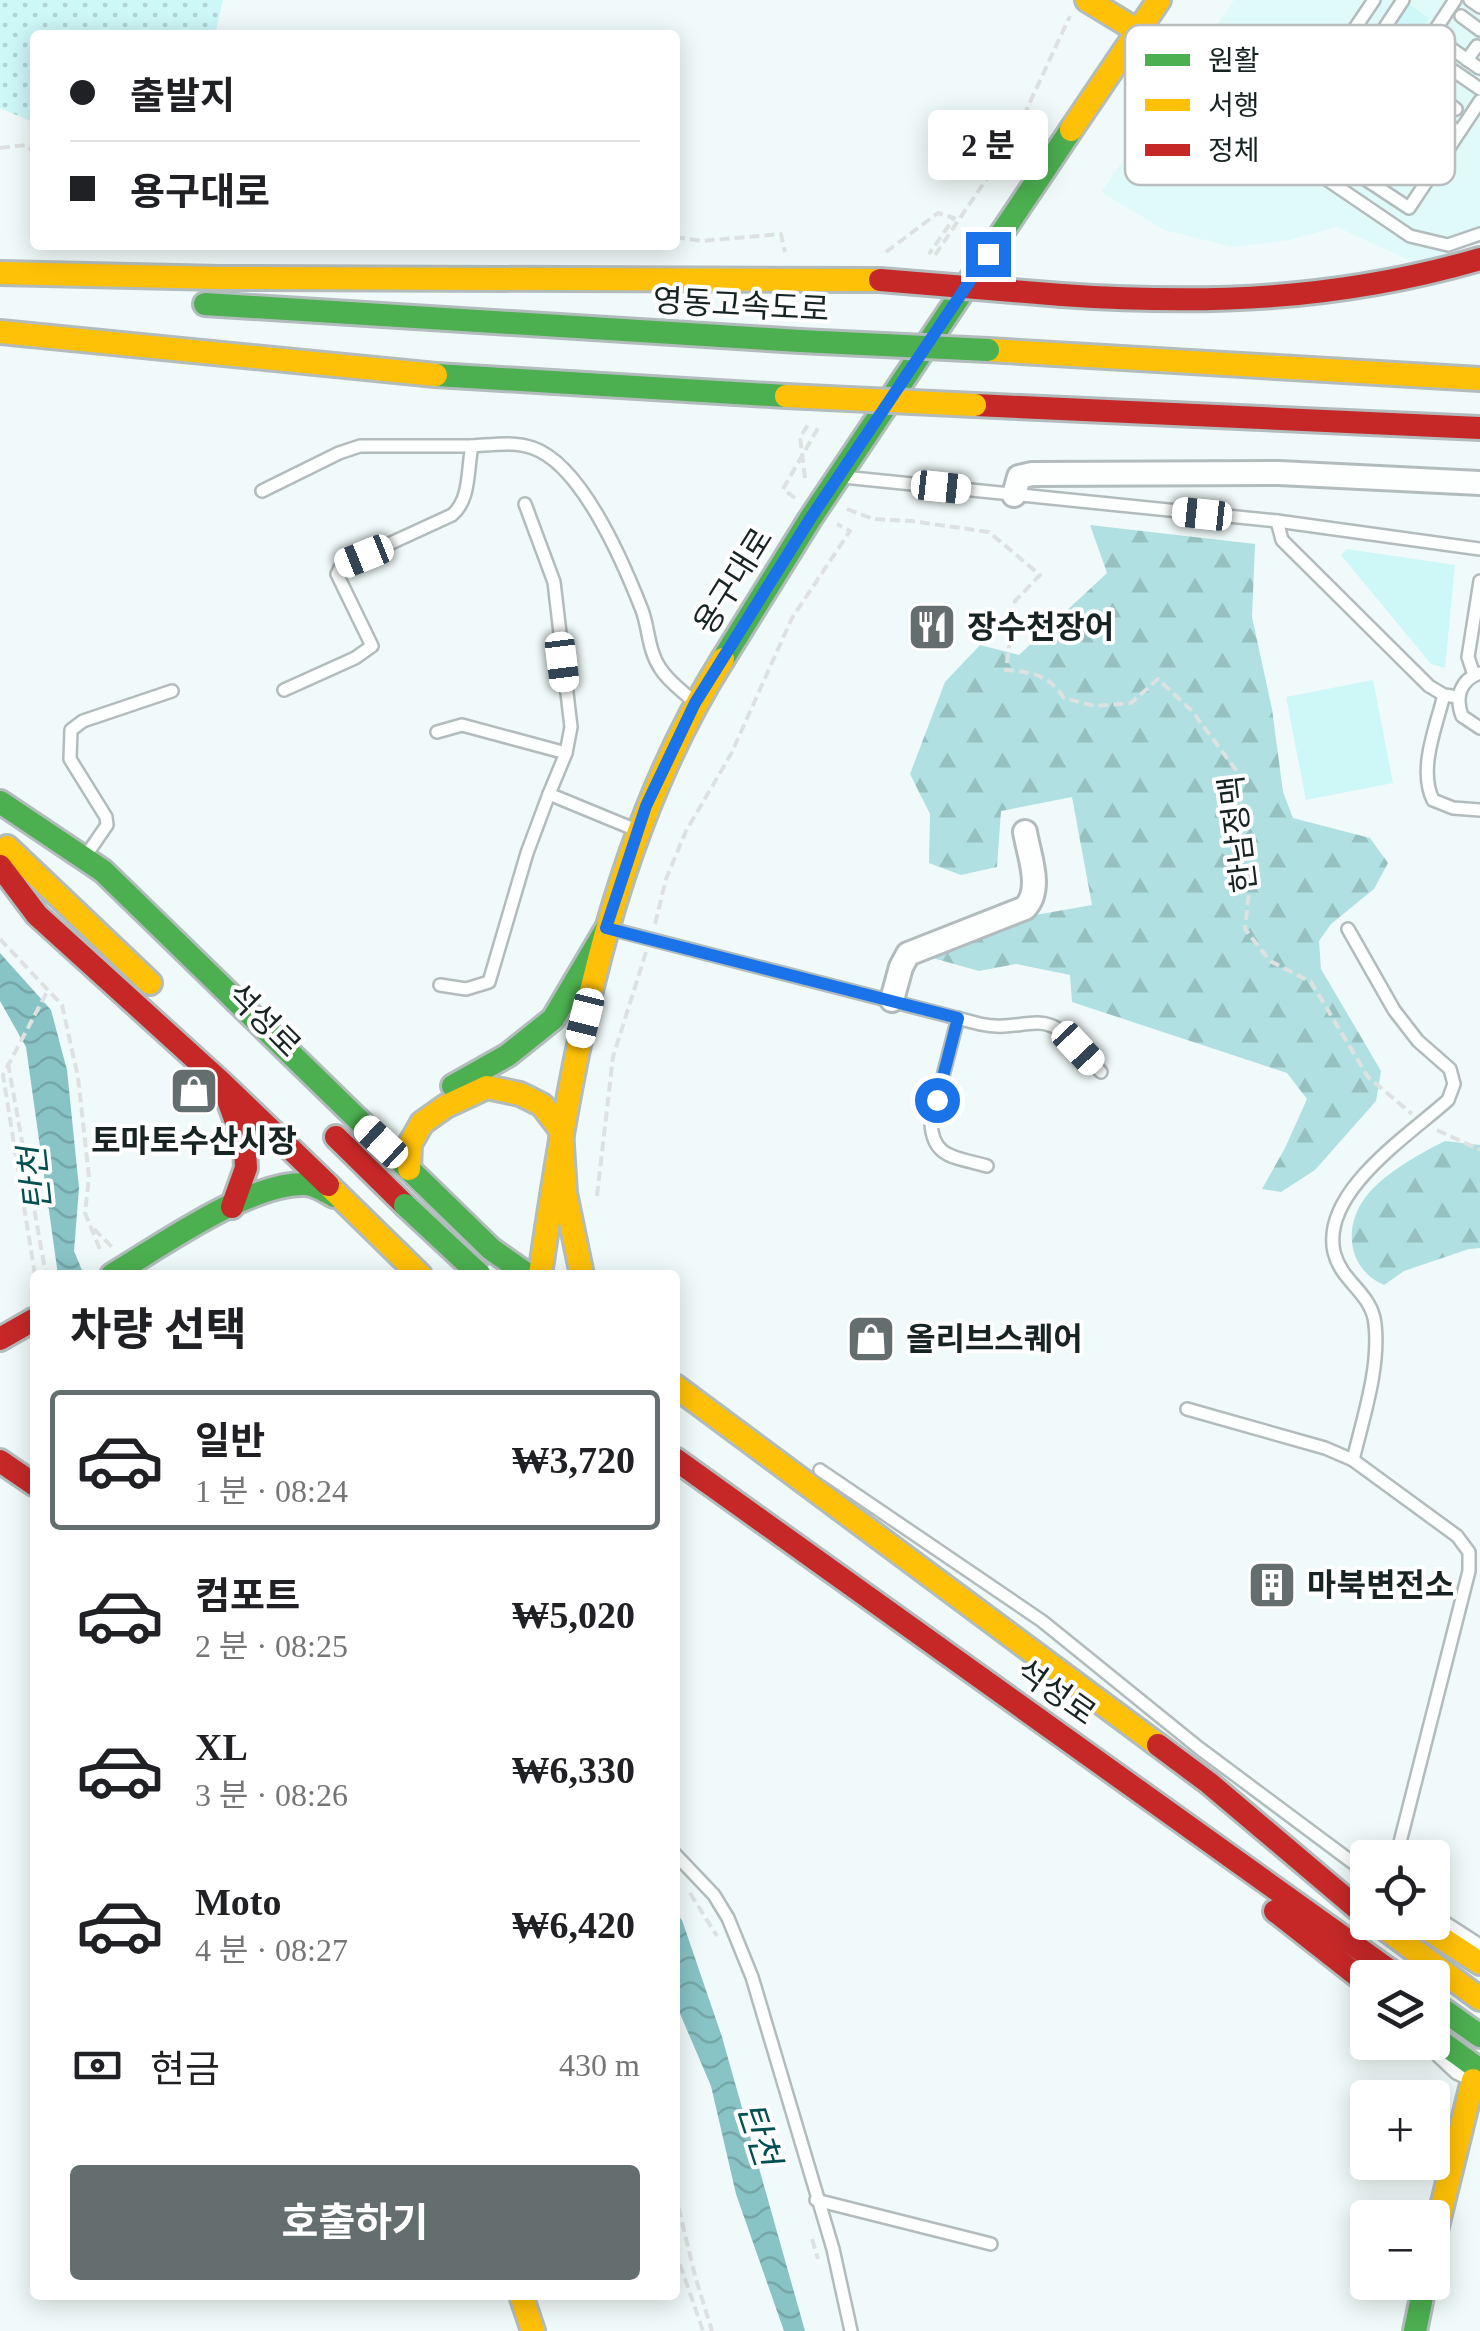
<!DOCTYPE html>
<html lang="ko">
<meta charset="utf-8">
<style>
:root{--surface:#fff;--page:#f6f6f6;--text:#202124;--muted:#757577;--line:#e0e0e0;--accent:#646e6e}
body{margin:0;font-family:"Times New Roman","Noto Sans KR",serif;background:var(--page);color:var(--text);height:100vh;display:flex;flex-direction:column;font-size:38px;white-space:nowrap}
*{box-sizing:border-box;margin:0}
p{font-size:32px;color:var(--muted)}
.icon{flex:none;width:55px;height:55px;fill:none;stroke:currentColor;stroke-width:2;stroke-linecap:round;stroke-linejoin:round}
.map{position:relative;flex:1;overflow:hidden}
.drawer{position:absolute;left:30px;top:1270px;width:650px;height:1030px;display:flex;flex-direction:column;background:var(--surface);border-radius:10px;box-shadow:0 5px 25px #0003}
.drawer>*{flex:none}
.hud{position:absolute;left:30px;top:30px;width:650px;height:220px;border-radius:10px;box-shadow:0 5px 25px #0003;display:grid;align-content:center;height:220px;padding:0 40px;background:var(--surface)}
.fabs{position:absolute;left:1350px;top:1840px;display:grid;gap:20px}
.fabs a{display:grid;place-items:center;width:100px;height:100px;border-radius:10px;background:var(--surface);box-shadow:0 5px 25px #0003;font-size:50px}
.end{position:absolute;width:45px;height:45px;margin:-22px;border:12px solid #1a73e8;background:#fff;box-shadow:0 0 0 5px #fff}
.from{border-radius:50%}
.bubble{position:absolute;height:70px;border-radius:10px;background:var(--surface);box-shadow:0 5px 25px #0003;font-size:32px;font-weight:700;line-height:70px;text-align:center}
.car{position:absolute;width:30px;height:60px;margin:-30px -15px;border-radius:12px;box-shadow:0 0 8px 2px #0007;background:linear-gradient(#fff 24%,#345 0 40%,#fff 0 76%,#345 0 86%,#fff 0)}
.hud b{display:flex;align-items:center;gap:35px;height:95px;font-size:38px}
.hud b+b{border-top:2px solid var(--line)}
.hud i{width:25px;height:25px;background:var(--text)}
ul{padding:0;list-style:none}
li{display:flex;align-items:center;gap:30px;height:140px;margin:0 20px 15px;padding:0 20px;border:5px solid transparent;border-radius:10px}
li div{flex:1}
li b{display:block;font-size:38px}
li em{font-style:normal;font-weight:700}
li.current{border-color:var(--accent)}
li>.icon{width:90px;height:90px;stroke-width:1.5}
h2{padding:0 40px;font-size:45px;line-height:120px}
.pay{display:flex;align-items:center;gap:25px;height:110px;padding:0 40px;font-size:38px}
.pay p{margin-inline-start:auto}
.cta{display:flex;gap:20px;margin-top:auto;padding:20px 40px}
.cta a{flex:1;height:115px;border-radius:10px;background:var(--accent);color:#fff;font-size:40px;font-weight:700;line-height:115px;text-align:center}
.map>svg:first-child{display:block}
.built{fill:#e0fafa}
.grass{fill:#cef7f8}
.forest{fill:url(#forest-firs)}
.park{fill:url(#park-dots)}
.water{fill:url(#water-waves)}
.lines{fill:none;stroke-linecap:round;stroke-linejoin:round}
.lane-casing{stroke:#b3bcbc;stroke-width:16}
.street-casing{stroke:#b3bcbc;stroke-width:28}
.fast-casing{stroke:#b3bcbc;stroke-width:28}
.slow-casing{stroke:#b3bcbc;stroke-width:28}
.jam-casing{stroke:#b3bcbc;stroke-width:28}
.path{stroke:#dee1e1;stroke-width:4;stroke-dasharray:10 5;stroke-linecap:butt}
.lane{stroke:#fdfefe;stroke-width:11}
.street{stroke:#fdfefe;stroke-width:22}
.fast{stroke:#4caf50;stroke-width:22}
.slow{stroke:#ffc107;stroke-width:22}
.jam{stroke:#c62828;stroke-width:22}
.fast-bridge-casing{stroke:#b3bcbc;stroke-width:28;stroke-linecap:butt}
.slow-bridge-casing{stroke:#b3bcbc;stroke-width:28;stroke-linecap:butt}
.jam-bridge-casing{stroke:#b3bcbc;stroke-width:28;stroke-linecap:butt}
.fast-bridge{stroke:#4caf50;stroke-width:22}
.slow-bridge{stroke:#ffc107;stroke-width:22}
.jam-bridge{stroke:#c62828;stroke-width:22}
.route{stroke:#1a73e8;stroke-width:12}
.labels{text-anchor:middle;stroke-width:8;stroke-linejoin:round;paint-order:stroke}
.street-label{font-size:32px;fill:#182323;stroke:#fff}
.poi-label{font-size:32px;font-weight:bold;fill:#182323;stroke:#fff;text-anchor:start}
.water-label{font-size:35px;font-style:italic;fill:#025051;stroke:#fff}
.key{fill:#fff;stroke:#babdbd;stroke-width:2.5}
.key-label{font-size:28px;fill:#182323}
</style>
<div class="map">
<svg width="1480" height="2331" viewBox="0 0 1480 2331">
<defs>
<pattern id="forest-firs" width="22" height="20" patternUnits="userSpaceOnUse" patternTransform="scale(2.5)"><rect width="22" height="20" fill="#b0e0e1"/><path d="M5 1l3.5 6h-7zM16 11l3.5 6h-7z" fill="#97c0c1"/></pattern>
<pattern id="park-dots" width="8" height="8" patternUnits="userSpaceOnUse" patternTransform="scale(2.5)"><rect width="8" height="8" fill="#cef7f8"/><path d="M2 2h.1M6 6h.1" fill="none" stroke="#b0d3d4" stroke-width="1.8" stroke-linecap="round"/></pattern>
<pattern id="water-waves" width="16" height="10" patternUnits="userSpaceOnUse" patternTransform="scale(2.5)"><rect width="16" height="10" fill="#88c3c5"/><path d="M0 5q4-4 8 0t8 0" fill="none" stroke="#75a7a9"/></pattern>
</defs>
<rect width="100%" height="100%" fill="#f1fafa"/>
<path class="built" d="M1234,0H1480V241L1415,263L1337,227L1289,240L1233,247L1164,230L1101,192Z"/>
<g class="grass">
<path d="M1407,3L1429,18L1372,106C1361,111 1354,105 1349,96L1350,89Z"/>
<path d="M1347,549L1455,565L1445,668L1431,664L1341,555Z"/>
<path d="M1373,680L1393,783L1306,800L1286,697Z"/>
</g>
<g class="forest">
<path d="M1090,525L1255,544L1252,617L1272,709L1283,792L1293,818L1370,838L1388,863L1374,889L1331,924L1319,941L1321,969L1381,1071L1376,1101L1315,1170L1281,1192L1262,1189L1285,1148L1307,1099L1287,1073L1072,1002L1070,975L1016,964L979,971L929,957L1024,917L1092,905L1072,797L1001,811L997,867L961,875L929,863L930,814L910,774L945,682L980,645L1019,655L1107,573Z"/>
<path d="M1445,1141L1480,1145V1248L1469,1249L1404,1271L1384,1285C1347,1269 1342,1225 1368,1194C1387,1172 1419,1154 1445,1141Z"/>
</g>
<path class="park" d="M0,0H223L215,35H35V123L0,108Z"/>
<g class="water">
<path d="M0,953L51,1010L67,1070L79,1188L74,1251L84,1275H58L26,1047L0,1001Z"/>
<path d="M675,1912L682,1920L722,2037L805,2331H784L736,2194L711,2086L675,2002Z"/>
</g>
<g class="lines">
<g class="lane-casing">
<g id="lane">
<path d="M1374,0L1276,145L1410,236L1448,245L1480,234"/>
<path d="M1403,0L1337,100L1436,167"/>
<path d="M1470,0L1480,7"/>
<path d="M1461,16L1480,30"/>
<path d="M1432,35L1479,68"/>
<path d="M1435,58L1480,89"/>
<path d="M1467,60L1477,46"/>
<path d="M1406,74L1456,109"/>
<path d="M1395,90L1459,132"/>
<path d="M1327,113L1309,142L1409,208L1480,101"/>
<path d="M1345,166L1455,0"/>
<path d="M843,477L1277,521L1480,549"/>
<path d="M262,491L339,453L360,446H472"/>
<path d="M525,504L554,582L571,727L566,753L549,794L634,829"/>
<path d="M1277,521L1282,540L1429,686L1444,695L1458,697"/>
<path d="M1480,673C1460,680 1455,697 1462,716L1480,728"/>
<path d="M1474,675L1468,657L1480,581"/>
<path d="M284,690L355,658L372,646L337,574L341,566L452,515C471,499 467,469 472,446C492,445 513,441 533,448C582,465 624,564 642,610C649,629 648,650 660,668C668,681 681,690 692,700"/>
<path d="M1444,695C1436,727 1418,769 1433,800L1453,808L1480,810"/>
<path d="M437,732L462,725L566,753"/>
<path d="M87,854L107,825L106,817L70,759L71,730L83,721L172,691"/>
<path d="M611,929L980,1024C1003,1029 1015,1024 1037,1023C1064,1022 1084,1054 1101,1072"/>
<path d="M1348,929L1394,1010L1418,1041L1450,1069L1454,1084L1448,1100C1408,1136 1321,1192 1334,1252C1341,1282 1372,1293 1375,1324C1380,1368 1363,1418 1353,1460"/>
<path d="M440,985L466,989L489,982L527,853L549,794"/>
<path d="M958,1018L931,1122C932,1159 957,1157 987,1166"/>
<path d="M1187,1409L1325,1448L1353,1460L1457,1536L1469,1552V1571L1396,1858"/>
<path d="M820,1470L1042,1621L1199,1748L1368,1874"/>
<path d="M675,1854L714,1895L728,1918L752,1977L833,2249L851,2331"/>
<path d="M1432,1914L1480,1945"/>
<path d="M1438,2056L1456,2073L1471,2080"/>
<path d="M816,2200L991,2244"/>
</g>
</g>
<g class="street-casing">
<g id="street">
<path d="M1014,495L1019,477L1032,474L1279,473L1480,483"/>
<path d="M892,1000L901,967L908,954L1025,908C1043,889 1029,856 1025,832"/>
</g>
</g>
<g class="fast-casing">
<g id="fast">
<path d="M205,304L800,341"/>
<path d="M436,375L786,396"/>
<path d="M723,659L810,519L1071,130"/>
<path d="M0,802L103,871L491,1249L528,1275"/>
<path d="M453,1086L508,1055L553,1019L607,928"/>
<path d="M112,1275C159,1247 250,1182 305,1184C315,1184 325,1191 334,1196"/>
<path d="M1432,2002L1480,2036"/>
<path d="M1432,2035L1480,2070"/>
<path d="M1415,2331L1425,2282"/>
</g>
</g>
<g class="slow-casing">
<g id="slow">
<path d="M1087,0L1138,31"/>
<path d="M1071,130L1159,0"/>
<path d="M0,273L220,278L880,280"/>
<path d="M0,332L436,375"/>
<path d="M988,350L1480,379"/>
<path d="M7,847L150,983"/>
<path d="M409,1169L410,1144L422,1123L446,1106L487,1087L520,1094L542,1105L561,1130L565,1193L582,1275"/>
<path d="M328,1185L420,1275"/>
<path d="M540,1275C571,1063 607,843 723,659"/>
<path d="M675,1386L1158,1745"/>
<path d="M1376,1922L1480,1999"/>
<path d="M1417,1922L1480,1963"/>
<path d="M1432,2247L1473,2080"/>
<path d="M521,2295L533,2331"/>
</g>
</g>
<g class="jam-casing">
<g id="jam">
<path d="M1062,295C1208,305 1339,300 1480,259"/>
<path d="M975,405L1480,428"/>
<path d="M0,866L37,915L222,1083L328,1185"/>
<path d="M223,1086L245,1147L246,1168L232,1207"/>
<path d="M336,1137L405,1205"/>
<path d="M0,1339L35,1319"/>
<path d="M675,1459L1400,1978"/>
<path d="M0,1461L35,1485"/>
<path d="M1158,1745L1209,1783L1359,1910"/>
<path d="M1275,1911L1368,1984"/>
</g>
</g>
<g class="path">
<path d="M0,148L26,145L35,153"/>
<path d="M675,237L701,241L781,234L785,252"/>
<path d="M886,252L938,213L954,218L929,254"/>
<path d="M935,255L1011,143L1070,16"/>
<path d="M805,478L800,437L808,425"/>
<path d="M795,498L783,489L818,428"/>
<path d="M847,509L873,519L911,521L989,532L1040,575L1015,601L1006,670C1032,672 1049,675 1064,698L1095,706L1131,703L1158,679L1192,711L1236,770L1250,882L1245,929L1270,961L1311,982L1368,1077L1412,1114"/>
<path d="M655,924L666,879L686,831L731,754L792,618L850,531L837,524"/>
<path d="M0,939L62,1005L78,1077L89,1177L85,1213L101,1252"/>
<path d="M8,1063L46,1275"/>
<path d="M1437,1130L1480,1150"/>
<path d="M597,1196L613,1057L646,952"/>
<path d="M94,1229L112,1247"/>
<path d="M35,1275L3,1075L48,990"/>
<path d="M690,1893L717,1936"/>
<path d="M675,2193L695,2276L712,2331"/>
<path d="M812,2239L818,2259"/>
<path d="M675,2250L703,2331"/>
</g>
<use href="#lane" class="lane"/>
<use href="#street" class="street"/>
<use href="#fast" class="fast"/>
<use href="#slow" class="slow"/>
<use href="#jam" class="jam"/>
<g class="fast-bridge-casing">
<g id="fast-bridge">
<path d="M800,341L988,350"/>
<path d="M405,1205L480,1275"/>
</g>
</g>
<g class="slow-bridge-casing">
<path id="slow-bridge" d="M786,396L975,405"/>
</g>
<g class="jam-bridge-casing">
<path id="jam-bridge" d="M880,280L1062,295"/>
</g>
<use href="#fast-bridge" class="fast-bridge"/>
<use href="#slow-bridge" class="slow-bridge"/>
<use href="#jam-bridge" class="jam-bridge"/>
</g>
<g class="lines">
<path class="route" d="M937,1100L958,1018L606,928L646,806L695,703L810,519L988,254"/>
</g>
<defs>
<g id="restaurant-square" transform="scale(2.5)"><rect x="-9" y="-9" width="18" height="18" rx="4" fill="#646e6e" stroke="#fff"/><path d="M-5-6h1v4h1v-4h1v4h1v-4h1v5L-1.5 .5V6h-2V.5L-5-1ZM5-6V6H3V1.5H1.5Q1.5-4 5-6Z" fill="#fff"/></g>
<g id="shop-square" transform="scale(2.5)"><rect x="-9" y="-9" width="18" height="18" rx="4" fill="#646e6e" stroke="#fff"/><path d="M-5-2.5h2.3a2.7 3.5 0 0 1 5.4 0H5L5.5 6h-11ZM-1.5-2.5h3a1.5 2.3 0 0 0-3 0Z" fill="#fff"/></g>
<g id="building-square" transform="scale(2.5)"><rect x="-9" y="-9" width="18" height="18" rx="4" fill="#646e6e" stroke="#fff"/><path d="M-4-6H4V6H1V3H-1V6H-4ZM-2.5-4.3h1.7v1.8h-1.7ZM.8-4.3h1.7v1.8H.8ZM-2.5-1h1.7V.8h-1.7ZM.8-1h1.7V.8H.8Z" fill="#fff"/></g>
</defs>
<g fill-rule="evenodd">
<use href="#restaurant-square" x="932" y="627"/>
<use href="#shop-square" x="194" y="1091"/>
<use href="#shop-square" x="871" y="1339"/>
<use href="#building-square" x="1272" y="1585"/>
</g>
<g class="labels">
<g class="street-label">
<text transform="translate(741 305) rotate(3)" y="11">영동고속도로</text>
<text transform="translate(733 581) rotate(-58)" y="11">용구대로</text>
<text transform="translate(1238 834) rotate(-97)" y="11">한남정맥</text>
<text transform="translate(264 1020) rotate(45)" y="11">석성로</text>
<text transform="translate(1056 1692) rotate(35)" y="11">석성로</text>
</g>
<g class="poi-label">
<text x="967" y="638">장수천장어</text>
<text x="194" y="1152" text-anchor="middle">토마토수산시장</text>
<text x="906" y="1350">올리브스퀘어</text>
<text x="1307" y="1596">마북변전소</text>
</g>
<g class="water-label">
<text transform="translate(35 1179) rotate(-96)" y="12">탄천</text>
<text transform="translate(759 2134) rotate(72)" y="12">탄천</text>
</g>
</g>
<rect x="1125" y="25" width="330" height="160" rx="15" class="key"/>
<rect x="1145" y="54" width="45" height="12" fill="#4caf50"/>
<rect x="1145" y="99" width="45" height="12" fill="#ffc107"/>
<rect x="1145" y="144" width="45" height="12" fill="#c62828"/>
<g class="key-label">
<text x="1208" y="70">원활</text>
<text x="1208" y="115">서행</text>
<text x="1208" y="160">정체</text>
</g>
</svg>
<div class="fabs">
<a><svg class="icon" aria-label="locate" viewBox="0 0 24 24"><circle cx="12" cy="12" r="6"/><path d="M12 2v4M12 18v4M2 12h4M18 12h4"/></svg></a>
<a><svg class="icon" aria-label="layers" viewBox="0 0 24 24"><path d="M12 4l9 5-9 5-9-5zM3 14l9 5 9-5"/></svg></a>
<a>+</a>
<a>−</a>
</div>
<i class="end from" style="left:937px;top:1100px"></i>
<i class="end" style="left:988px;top:254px"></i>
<div class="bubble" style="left:928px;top:110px;width:120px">2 분</div>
<i class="car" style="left:941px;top:487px;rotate:96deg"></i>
<i class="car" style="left:1202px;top:514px;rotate:276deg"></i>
<i class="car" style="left:364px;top:556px;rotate:248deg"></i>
<i class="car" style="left:562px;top:662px;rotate:173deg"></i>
<i class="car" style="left:585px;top:1018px;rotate:194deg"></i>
<i class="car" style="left:1078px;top:1048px;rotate:137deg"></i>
<i class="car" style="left:381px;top:1142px;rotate:313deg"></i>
<div class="hud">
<b><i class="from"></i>출발지</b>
<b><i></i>용구대로</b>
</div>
<section class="drawer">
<h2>차량 선택</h2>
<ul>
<li class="current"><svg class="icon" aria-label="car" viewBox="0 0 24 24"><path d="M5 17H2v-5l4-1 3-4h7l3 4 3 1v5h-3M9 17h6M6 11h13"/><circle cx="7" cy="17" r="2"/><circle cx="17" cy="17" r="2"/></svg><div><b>일반</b><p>1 분 · 08:24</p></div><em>₩3,720</em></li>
<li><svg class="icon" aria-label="car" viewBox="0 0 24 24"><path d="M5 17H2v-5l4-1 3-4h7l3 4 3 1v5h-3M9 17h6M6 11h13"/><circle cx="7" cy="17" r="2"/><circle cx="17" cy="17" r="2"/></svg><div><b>컴포트</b><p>2 분 · 08:25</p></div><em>₩5,020</em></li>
<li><svg class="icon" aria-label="car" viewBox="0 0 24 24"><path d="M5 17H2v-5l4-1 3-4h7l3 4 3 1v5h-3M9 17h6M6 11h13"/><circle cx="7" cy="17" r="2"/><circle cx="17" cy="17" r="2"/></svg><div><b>XL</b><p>3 분 · 08:26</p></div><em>₩6,330</em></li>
<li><svg class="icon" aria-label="car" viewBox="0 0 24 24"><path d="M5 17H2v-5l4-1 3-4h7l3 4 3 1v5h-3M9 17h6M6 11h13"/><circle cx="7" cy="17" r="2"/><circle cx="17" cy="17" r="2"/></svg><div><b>Moto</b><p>4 분 · 08:27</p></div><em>₩6,420</em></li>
</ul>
<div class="pay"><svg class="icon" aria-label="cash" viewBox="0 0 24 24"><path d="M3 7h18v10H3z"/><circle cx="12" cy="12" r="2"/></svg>현금<p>430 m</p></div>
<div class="cta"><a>호출하기</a></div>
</section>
</div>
